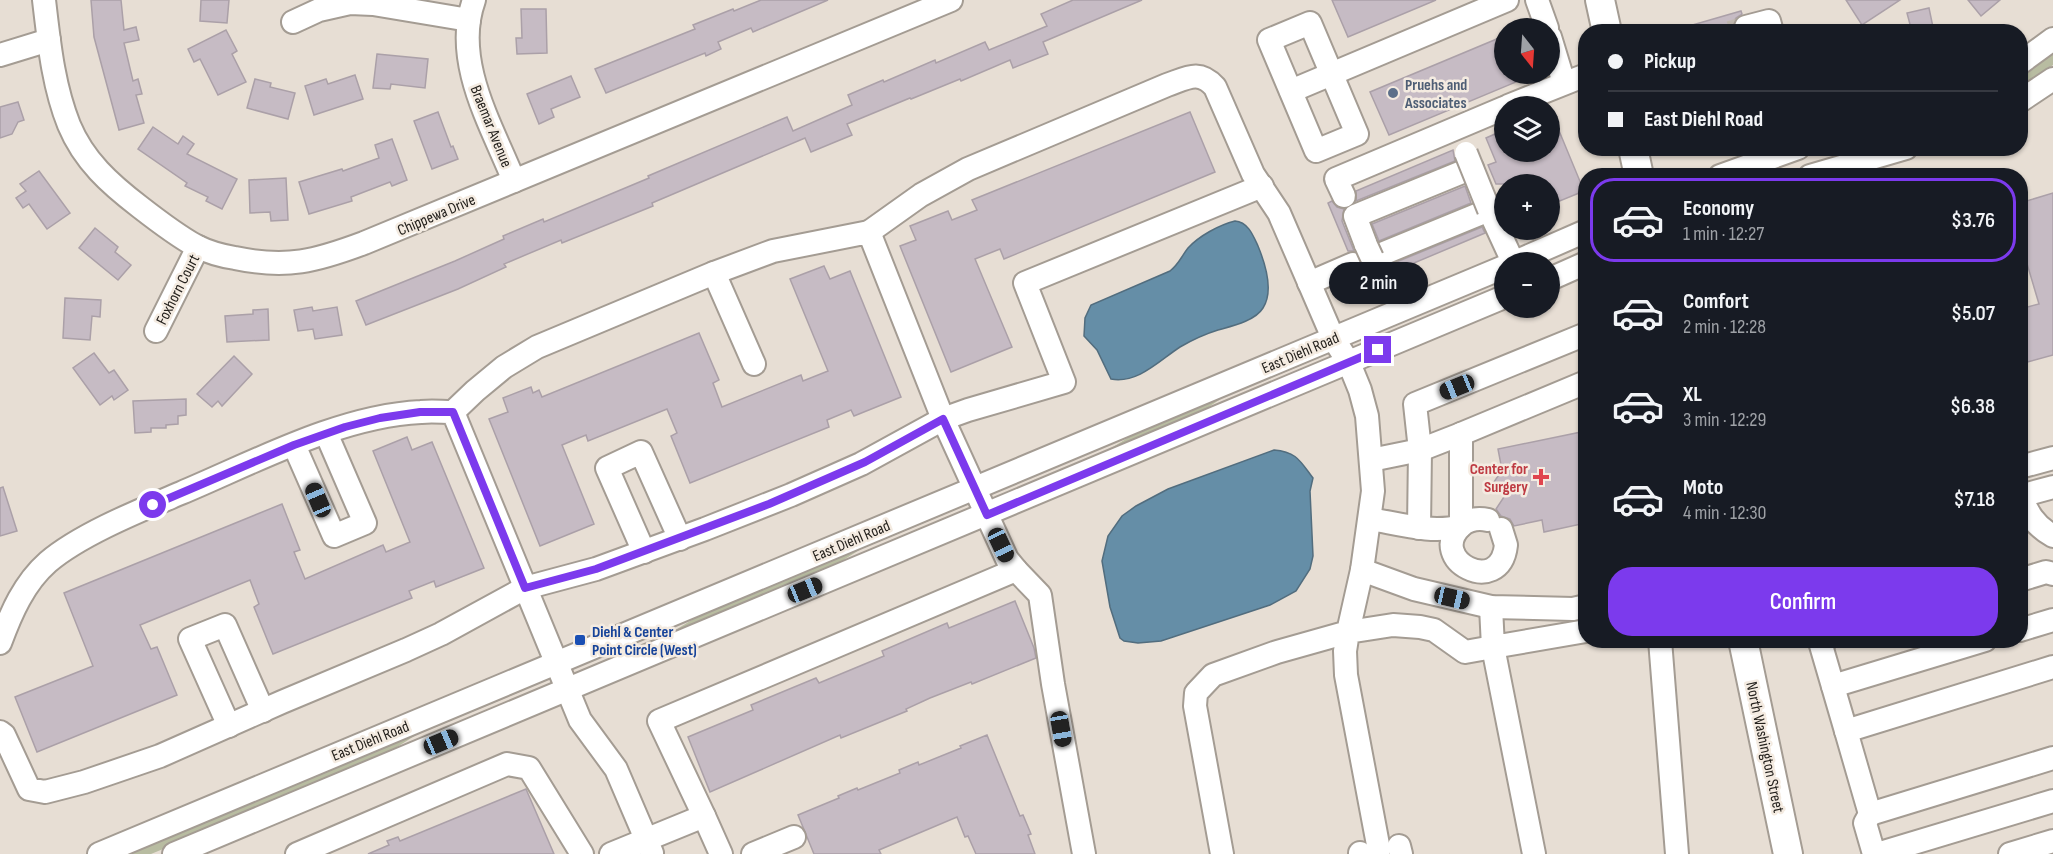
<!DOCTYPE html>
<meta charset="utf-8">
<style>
:root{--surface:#171b24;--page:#20242c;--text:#f1f3f6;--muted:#9ea1a6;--line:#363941;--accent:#7c3aed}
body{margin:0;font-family:"Sofia Sans Condensed",sans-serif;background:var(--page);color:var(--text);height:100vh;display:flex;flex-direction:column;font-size:22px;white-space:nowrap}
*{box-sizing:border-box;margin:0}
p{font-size:20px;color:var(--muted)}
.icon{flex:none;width:33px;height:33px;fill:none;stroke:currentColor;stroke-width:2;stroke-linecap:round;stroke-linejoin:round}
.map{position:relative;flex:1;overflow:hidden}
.side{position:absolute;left:1578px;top:168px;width:450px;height:480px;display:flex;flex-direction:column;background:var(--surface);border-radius:24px;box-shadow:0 2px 4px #0004}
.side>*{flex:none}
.top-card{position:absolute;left:1578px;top:24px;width:450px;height:132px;border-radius:24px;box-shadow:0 2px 4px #0004;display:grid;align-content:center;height:132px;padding:0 30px;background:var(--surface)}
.needle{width:39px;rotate:163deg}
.fabs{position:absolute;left:1494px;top:18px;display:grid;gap:12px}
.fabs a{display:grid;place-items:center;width:66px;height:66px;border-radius:50%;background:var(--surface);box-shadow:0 2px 4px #0004;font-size:30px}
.end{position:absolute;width:27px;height:27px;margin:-14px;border:8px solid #7c3aed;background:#fff;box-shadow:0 0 0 3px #fff}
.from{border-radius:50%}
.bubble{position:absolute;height:42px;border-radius:21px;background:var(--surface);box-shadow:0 2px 4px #0004;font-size:20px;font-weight:600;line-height:42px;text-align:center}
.car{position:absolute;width:18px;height:36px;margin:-18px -9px;border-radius:8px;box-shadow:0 0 4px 2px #0007;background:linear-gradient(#222 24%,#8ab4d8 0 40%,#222 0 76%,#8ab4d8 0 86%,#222 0)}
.top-card b{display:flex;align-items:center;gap:21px;height:57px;font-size:22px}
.top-card b+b{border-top:2px solid var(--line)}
.top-card i{width:15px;height:15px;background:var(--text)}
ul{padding:10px 0 0;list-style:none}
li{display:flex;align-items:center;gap:18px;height:84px;margin:0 12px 9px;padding:0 18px;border:3px solid transparent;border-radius:24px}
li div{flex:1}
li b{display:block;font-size:22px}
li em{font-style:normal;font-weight:600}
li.on{border-color:var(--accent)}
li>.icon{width:54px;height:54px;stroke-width:1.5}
.cta{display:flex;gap:12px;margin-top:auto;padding:12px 30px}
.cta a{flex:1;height:69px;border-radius:24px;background:var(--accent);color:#fff;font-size:24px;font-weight:600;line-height:69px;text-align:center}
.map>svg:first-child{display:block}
.green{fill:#b8bca1}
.water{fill:#658ea7;stroke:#526d7e;stroke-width:1.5}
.building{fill:#c6bbc4;stroke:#aba0a8;stroke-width:1.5}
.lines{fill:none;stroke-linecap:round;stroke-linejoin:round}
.minor-tunnel{stroke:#c0b8af;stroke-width:22;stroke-dasharray:22 11;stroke-linecap:butt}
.minor-casing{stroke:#a49c93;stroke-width:26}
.major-casing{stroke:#a49c93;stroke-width:32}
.minor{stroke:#fff;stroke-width:22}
.major{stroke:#fff;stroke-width:28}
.minor-bridge-casing{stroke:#a49c93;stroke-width:26;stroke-linecap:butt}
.minor-bridge{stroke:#fff;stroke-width:22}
.route{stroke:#7c3aed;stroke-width:8}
.service-dot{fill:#5c6f8a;stroke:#f4ebe1;stroke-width:2}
.health-dot{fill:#e0444e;stroke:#f4ebe1;stroke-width:2}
.transit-dot{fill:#1a4fb4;stroke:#f4ebe1;stroke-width:2}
.labels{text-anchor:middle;stroke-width:5;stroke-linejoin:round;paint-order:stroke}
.service-label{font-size:16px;font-weight:bold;fill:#4e5e75;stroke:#f4ebe1;text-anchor:start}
.street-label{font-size:16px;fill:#24211d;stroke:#f4ebe1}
.health-label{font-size:16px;font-weight:bold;fill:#be3a42;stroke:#f4ebe1;text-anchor:end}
.transit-label{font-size:16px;font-weight:bold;fill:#164399;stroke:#f4ebe1;text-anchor:start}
</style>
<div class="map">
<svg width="2053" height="854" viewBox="0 0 2053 854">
<rect width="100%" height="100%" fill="#e7ded4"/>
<g class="green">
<path d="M2053,49V65L2021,87L2020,72Z"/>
<path d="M1308,358L1309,362L1222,398L1185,423L1014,494L1013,491L1105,452L1150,424Z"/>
<path d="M942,511L943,515L861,549L816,577L594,670L593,666L672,632L720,603Z"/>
<path d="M520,687L522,691L416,735L375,761L151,854H124Z"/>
</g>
<g class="water">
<path d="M1235,221C1248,222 1253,235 1258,246C1265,263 1274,291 1263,308C1255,321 1232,326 1218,330C1205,334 1192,340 1180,347C1160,360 1138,384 1111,379L1097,350L1084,336L1085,318L1091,305L1170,271C1179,264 1181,257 1188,248C1199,236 1219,225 1235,221Z"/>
<path d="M1274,450C1297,452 1300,461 1313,478L1310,491L1313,556L1310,569L1296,591L1270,605L1161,641L1138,643L1124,641L1120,638L1110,607L1102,561L1108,536L1122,516L1136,506L1168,489Z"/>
</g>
<g class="building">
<path d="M91,0H121L124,30L136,27L139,40L124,43L133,81L138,79L142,94L136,95L144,123L119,130L94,37Z"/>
<path d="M201,0H229L227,23L200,21Z"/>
<path d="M761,0H828L753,32L751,28L718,42L721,49L706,56L705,53L606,93L595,69L695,29L693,25L733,9L734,11Z"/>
<path d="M1073,0H1142L1043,42L1048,54L1013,68L1010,60L961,81L960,79L911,99L910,98L847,124L852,135L811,152L805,138L652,203L653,206L562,243L561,240L504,264L506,267L458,289L366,325L356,301L455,261L504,239L503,236L543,219L544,222L649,178L648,176L787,117L793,131L852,105L848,95L883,80L884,82L935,60L936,63L985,42L989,50L1047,26L1041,14Z"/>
<path d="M1332,0H1436L1348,37Z"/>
<path d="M1846,0H1900L1862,25Z"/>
<path d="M1968,0H2000L1981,16Z"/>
<path d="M1929,8L1934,32H1912L1907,13Z"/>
<path d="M521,9H546L547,53L517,54L516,38H522Z"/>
<path d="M1741,11L1742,14L1736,18L1733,23V32H1683L1682,28Z"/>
<path d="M226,30L237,51L232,54L246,82L218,95L200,59L194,62L188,49Z"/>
<path d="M1504,36V74H1535L1389,135L1370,92Z"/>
<path d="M377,54L428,59L425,88L391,84L390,89L373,88Z"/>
<path d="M355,75L363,99L314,115L305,86L326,79L328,84Z"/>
<path d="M571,76L580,97L551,109L554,117L539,124L527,94Z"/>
<path d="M255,79L271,83L270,87L295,93L288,119L247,108Z"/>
<path d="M18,102L24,120L18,122L12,134L0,138V107Z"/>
<path d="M1550,109L1584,191L1550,205V184H1496L1488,165L1496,162L1486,138L1504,130V152H1550Z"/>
<path d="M438,112L451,147L453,146L458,159L432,169L414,121Z"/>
<path d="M1190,112L1215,172L1004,259L1000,249L975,259L1012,347L951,372L900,246L916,240L910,226L948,211L952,220L977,210L972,200Z"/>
<path d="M153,127L178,144L183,136L194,144L187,154L237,179L222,209L206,201L208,197L185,186L187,183L138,149Z"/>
<path d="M392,139L407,180L392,186L390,182L351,197L352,201L309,214L299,182L342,169L343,171L379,158L375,145Z"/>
<path d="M1453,150L1455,161L1356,201V191Z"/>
<path d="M39,171L70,213L47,229L29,204L23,208L16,198L26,191L20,184Z"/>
<path d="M286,178L288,220L271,221L270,212L250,213L249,180Z"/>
<path d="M1465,186L1471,203L1379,241L1372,224Z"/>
<path d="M2053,193V355L2020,364V309L2039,304L2025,257L2020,258V203Z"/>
<path d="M1332,201L1337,207L1344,209L1342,221L1354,251H1348L1328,203Z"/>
<path d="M1482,227L1485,233L1362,285L1359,276L1365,269L1377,270Z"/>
<path d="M95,228L118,247L115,252L131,265L118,280L79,248Z"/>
<path d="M824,266L830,279L850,271L901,397L854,416L851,410L827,420L829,427L690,483L671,436L677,433L667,409L588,441L586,435L562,445L594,524L540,546L489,419L508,412L503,398L531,387L533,393L539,390L542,397L699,333L719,380L713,383L722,407L801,375L803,381L828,371L790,279Z"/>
<path d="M65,298L101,300L100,317L92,316L90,340L63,338Z"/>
<path d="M312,307L313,311L337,307L342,335L315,339L313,329L298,331L294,310Z"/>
<path d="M268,309L269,340L227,342L225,316L253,314V310Z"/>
<path d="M94,353L109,373L114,370L128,390L114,400L112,396L100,405L73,368Z"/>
<path d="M234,356L252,374L222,406L218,401L212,407L197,394Z"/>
<path d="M186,399V415L178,416V424L166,425V428H151V432L135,433L133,401Z"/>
<path d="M1586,431V523L1544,532L1542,520L1514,526L1510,519L1501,516L1496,509L1506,494L1492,485L1502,470L1498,449Z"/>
<path d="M407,437L412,450L432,442L484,568L436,587L434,581L409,591L412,598L273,654L254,607L259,604L250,580L140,625L151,649L157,647L177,695L37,752L15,697L93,666L64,593L282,504L300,550L294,552L305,579L383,545L386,552L410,542L373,451Z"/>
<path d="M3,487L17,531L0,536V488Z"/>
<path d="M1015,601L1034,648L1036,658L972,684L971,682L930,698L906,709L907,711L841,738L840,735L710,792L688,737L753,710L751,705L816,678L819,683L884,656L882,651L947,623L949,628Z"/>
<path d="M987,735L1020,816L1023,815L1031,834L1028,835L1035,854H976L968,836L965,837L957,817L879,850L881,854H814L798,815L839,798L838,796L857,788L858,790L900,773L899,770L918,762L919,765L961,748L960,746Z"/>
<path d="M526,789L554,854H368L389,845L387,841L398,837L400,841Z"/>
</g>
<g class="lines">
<path class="minor-tunnel" d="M1730,32L1746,27"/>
<g class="minor-casing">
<g id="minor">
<path d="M44,0C49,42 53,85 69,125C84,161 110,184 140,207C158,221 176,235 196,246C208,252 222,256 235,258C287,269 316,261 364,243L951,0"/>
<path d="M474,0C452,61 492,126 514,181"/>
<path d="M1537,0L1547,28"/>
<path d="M293,22L319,10L350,3L373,4L469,20"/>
<path d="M1310,23L1357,134L1316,151L1269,40Z"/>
<path d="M1746,27L1769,21L1772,32"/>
<path d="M1550,37L1564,83"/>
<path d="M0,55L49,40"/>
<path d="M2020,63L2053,39"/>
<path d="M1291,91L1507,0"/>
<path d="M2020,101L2053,79"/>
<path d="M1508,106L1586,75"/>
<path d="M1720,176L1798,148"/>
<path d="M1810,176L1906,148"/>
<path d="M1344,196L1336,179L1504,108"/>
<path d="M869,232L921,195L968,169L1167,85C1187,78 1199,69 1215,87L1253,174L1279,213L1333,338L1349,363L1360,390L1367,416L1373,491L1362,570L1348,632L1277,652L1213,675L1196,693L1195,706L1222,854"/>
<path d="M1366,245L1355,216L1472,168"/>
<path d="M1372,258L1489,210L1513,262"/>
<path d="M1515,262L1586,231"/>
<path d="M714,273L754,364"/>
<path d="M1550,279L1586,263"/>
<path d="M1309,283L1353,264"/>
<path d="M156,331L198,247"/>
<path d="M453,412L475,391L504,367L537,347L714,273L773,251L869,232L943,419L1007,559L1016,570L659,721L704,816L611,854"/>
<path d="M294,445L334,536L365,523L326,433"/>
<path d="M1371,460L1420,450L1461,434L1586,382"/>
<path d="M2020,467L2053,458"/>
<path d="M2020,493C2027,513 2035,526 2053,536"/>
<path d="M2020,496L2053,487"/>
<path d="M1370,519C1400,524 1432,534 1461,526V434"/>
<path d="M1488,520C1479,518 1469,519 1461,526C1426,559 1500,599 1506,545L1501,529"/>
<path d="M1419,528L1420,450L1415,404L1586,334"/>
<path d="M644,552L607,468L641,452L680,539"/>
<path d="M1016,570L1040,595L1053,684L1084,854"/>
<path d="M1362,570L1414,589L1491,607L1573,609L1586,606"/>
<path d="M2020,580L2046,572L2053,574"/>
<path d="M1491,607L1493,647L1586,631"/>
<path d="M2020,630L2053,620"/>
<path d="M1660,640L1677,854"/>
<path d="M1826,640L1820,642L1846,731L2053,667"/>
<path d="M0,643C11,613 24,583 48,562C81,534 141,510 181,493C255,462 339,416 421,412C431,411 442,412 453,412L580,720L616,769L652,853"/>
<path d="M1833,686L1985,640"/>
<path d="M229,726L190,639L225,625L263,711"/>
<path d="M1846,731L1870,814L2053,758"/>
<path d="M0,732L4,735L29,789L45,792L84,782L160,756L282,702L406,650L441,634L525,588L596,569L705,529L791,495L861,464L943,419L968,410L1064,382L1025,283L1262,186"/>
<path d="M1870,814L1865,823L1874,854"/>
<path d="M704,816L721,854"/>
<path d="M1399,846L1401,854"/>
<path d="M1379,850L1346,675L1345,651L1348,632L1393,625L1420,627L1434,630L1465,652L1493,647L1534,854"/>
<path d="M1360,853V854"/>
<path d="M99,854L1504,267"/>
<path d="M174,854L1504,297"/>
<path d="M297,854L507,764L529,768L582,854"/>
<path d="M753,854L794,837"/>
<path d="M1877,854L2053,801"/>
<path d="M2010,854L2053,841"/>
</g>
</g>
<g class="major-casing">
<g id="major">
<path d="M1600,0L1607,32"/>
<path d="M1633,148L1639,176"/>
<path d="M1743,640L1788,854"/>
</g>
</g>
<use href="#minor" class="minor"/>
<use href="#major" class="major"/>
<g class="minor-bridge-casing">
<g id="minor-bridge">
<path d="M1466,153L1489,210"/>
<path d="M1366,245L1372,258"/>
</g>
</g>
<use href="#minor-bridge" class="minor-bridge"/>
</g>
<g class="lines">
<path class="route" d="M153,505L294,445L345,427L380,418L420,412H453L525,588L596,569L769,504L865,462L943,419L987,515L1378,350"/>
</g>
<circle class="service-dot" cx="1393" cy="93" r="6"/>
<path class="health-dot" d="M1538 468h6v6h6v6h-6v6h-6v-6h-6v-6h6z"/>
<rect class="transit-dot" x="574" y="634" width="12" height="12" rx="3"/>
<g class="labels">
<g class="service-label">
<text x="1405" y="90">Pruehs and<tspan x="1405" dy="18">Associates</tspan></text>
</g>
<g class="street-label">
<text transform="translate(492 126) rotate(68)" y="6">Braemar Avenue</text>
<text transform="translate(436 214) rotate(-23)" y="6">Chippewa Drive</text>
<text transform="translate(177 289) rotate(-63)" y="6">Foxhorn Court</text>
<text transform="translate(1300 352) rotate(-23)" y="6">East Diehl Road</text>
<text transform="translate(851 540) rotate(-23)" y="6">East Diehl Road</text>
<text transform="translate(370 740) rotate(-22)" y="6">East Diehl Road</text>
<text transform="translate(1766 747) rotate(78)" y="6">North Washington Street</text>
</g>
<g class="health-label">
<text x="1528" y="474">Center for<tspan x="1528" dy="18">Surgery</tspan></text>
</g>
<g class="transit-label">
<text x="592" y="637">Diehl &amp; Center<tspan x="592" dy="18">Point Circle (West)</tspan></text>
</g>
</g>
</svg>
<div class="fabs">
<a><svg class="needle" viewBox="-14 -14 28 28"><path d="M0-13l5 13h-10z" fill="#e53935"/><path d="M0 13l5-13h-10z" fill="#9ea1a6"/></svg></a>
<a><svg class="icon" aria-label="layers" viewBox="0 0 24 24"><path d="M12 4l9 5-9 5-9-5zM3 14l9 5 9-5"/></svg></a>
<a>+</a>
<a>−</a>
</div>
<i class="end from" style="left:153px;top:505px"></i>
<i class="end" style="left:1378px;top:350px"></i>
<div class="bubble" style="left:1329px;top:262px;width:99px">2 min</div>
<i class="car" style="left:1457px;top:387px;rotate:248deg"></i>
<i class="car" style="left:318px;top:500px;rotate:337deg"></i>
<i class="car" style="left:1001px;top:545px;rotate:155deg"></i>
<i class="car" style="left:805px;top:590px;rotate:68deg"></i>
<i class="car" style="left:1452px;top:598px;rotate:103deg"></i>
<i class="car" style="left:1061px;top:729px;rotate:170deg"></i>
<i class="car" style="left:441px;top:742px;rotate:67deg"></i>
<div class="top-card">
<b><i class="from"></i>Pickup</b>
<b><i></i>East Diehl Road</b>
</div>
<section class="side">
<ul>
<li class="on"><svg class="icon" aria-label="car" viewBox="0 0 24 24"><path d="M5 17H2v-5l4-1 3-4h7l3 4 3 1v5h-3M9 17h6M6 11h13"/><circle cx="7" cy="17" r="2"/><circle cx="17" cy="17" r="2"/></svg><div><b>Economy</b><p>1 min · 12:27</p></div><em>$3.76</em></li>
<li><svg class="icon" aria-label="car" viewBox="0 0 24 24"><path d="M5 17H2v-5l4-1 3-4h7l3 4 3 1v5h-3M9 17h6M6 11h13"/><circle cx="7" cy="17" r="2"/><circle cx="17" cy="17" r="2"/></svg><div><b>Comfort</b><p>2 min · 12:28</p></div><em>$5.07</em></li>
<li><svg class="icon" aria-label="car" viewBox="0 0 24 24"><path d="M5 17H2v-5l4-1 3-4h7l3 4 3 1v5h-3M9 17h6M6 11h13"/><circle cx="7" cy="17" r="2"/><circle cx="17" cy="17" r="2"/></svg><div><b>XL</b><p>3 min · 12:29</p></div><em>$6.38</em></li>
<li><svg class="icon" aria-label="car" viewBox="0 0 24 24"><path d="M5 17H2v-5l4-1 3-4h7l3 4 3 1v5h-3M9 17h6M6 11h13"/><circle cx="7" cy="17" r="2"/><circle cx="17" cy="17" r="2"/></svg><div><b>Moto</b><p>4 min · 12:30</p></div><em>$7.18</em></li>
</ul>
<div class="cta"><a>Confirm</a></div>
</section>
</div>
